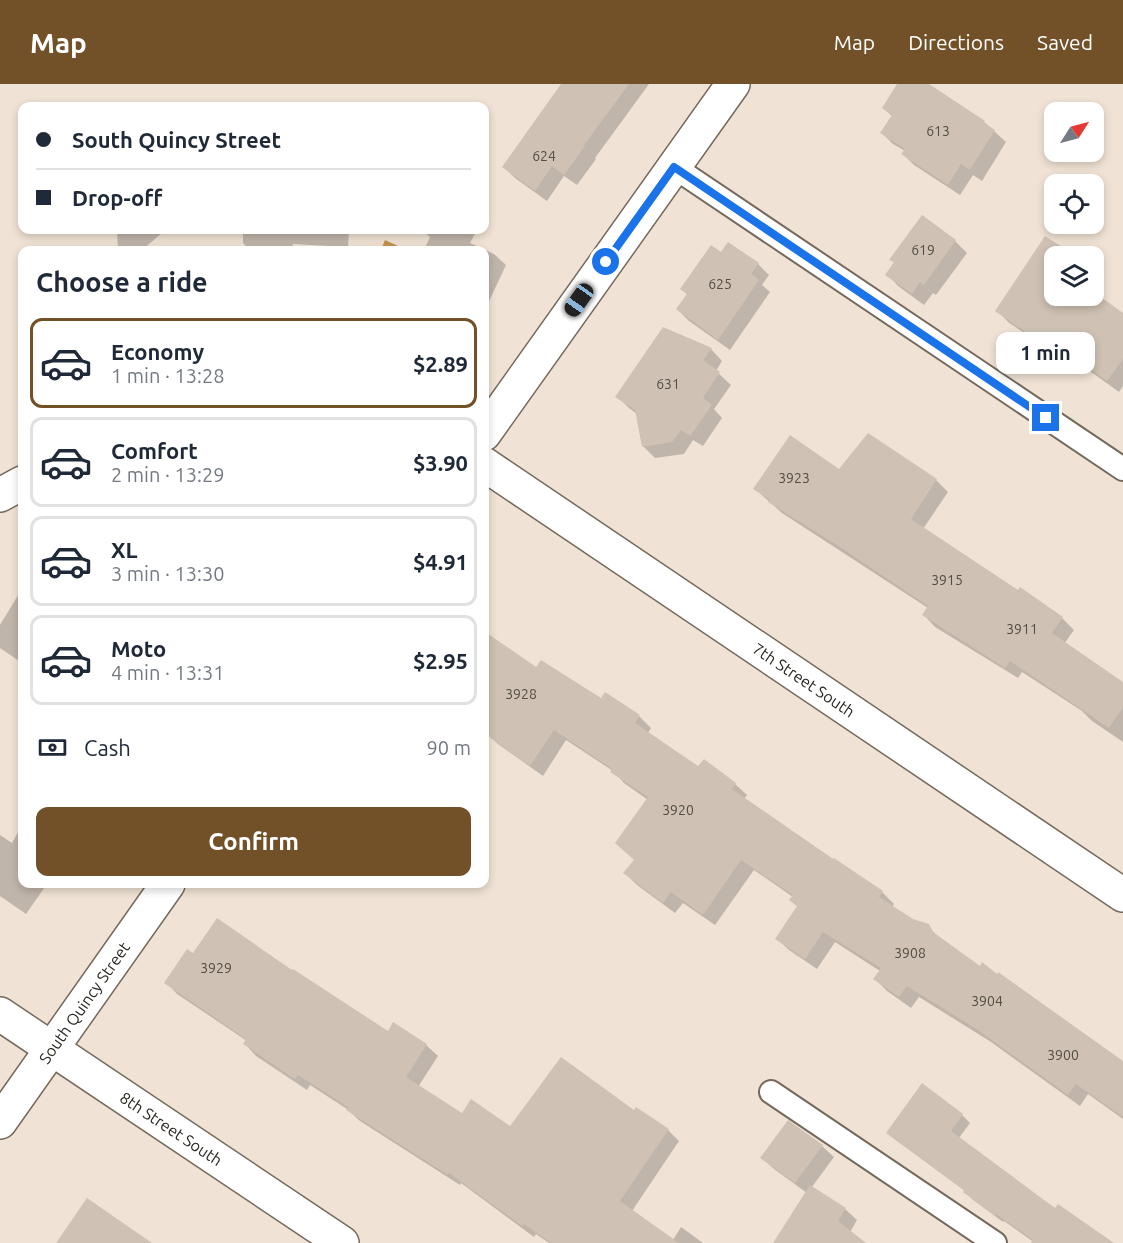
<!DOCTYPE html>
<meta charset="utf-8">
<style>
:root{--surface:#fff;--page:#f6f6f7;--text:#1f2937;--muted:#747a83;--line:#e0e1e3;--accent:#725128}
body{margin:0;font-family:Ubuntu,sans-serif;background:var(--page);color:var(--text);height:100vh;display:flex;flex-direction:column;font-size:22px;white-space:nowrap}
*{box-sizing:border-box;margin:0}
p{font-size:20px;color:var(--muted)}
.icon{flex:none;width:33px;height:33px;fill:none;stroke:currentColor;stroke-width:2;stroke-linecap:round;stroke-linejoin:round}
.map{position:relative;flex:1;overflow:hidden}
.details{position:absolute;left:18px;top:162px;width:471px;height:642px;display:flex;flex-direction:column;background:var(--surface);border-radius:12px;box-shadow:0 3px 9px #0003}
.details>*{flex:none}
.top-card{position:absolute;left:18px;top:18px;width:471px;height:132px;border-radius:12px;box-shadow:0 3px 9px #0003;display:grid;align-content:center;height:132px;padding:0 18px;background:var(--surface)}
.needle{width:39px;rotate:54deg}
.buttons{position:absolute;left:1044px;top:18px;display:grid;gap:12px}
.buttons a{display:grid;place-items:center;width:60px;height:60px;border-radius:12px;background:var(--surface);box-shadow:0 3px 9px #0003;font-size:30px}
.end{position:absolute;width:27px;height:27px;margin:-14px;border:8px solid #1a73e8;background:#fff;box-shadow:0 0 0 3px #fff}
.from{border-radius:50%}
.bubble{position:absolute;height:42px;border-radius:12px;background:var(--surface);box-shadow:0 3px 9px #0003;font-size:20px;font-weight:700;line-height:42px;text-align:center}
.car{position:absolute;width:18px;height:36px;margin:-18px -9px;border-radius:8px;box-shadow:0 0 4px 2px #0007;background:linear-gradient(#222 24%,#8ab4d8 0 40%,#222 0 76%,#8ab4d8 0 86%,#222 0)}
.top-card b{display:flex;align-items:center;gap:21px;height:57px;font-size:22px}
.top-card b+b{border-top:2px solid var(--line)}
.top-card i{width:15px;height:15px;background:var(--text)}
ul{padding:0;list-style:none}
li{display:flex;align-items:center;gap:18px;height:90px;margin:0 12px 9px;padding:0 6px;border:3px solid var(--line);border-radius:12px}
li div{flex:1}
li b{display:block;font-size:22px}
li em{font-style:normal;font-weight:700}
li.active{border-color:var(--accent)}
li>.icon{width:54px;height:54px;stroke-width:1.5}
h2{padding:0 18px;font-size:27px;line-height:72px}
.pay{display:flex;align-items:center;gap:15px;height:66px;padding:0 18px;font-size:22px}
.pay p{margin-inline-start:auto}
.action{display:flex;gap:12px;margin-top:auto;padding:12px 18px}
.action a{flex:1;height:69px;border-radius:12px;background:var(--accent);color:#fff;font-size:24px;font-weight:700;line-height:69px;text-align:center}
header{display:flex;align-items:center;gap:36px;box-sizing:border-box;height:84px;padding:0 30px;background:var(--accent);color:#fff}
header strong{font-size:28px}
nav{display:flex;gap:33px;margin-inline-start:auto;font-size:21px}
.map>svg:first-child{display:block}
.water{fill:#c5914f}
.shadow{fill:#0003}
.building{fill:#cfc2b4}
.lines{fill:none;stroke-linecap:round;stroke-linejoin:round}
.service-casing{stroke:#74695c;stroke-width:26}
.minor-casing{stroke:#74695c;stroke-width:36}
.service{stroke:#fff;stroke-width:22}
.minor{stroke:#fff;stroke-width:33}
.route{stroke:#1a73e8;stroke-width:8}
.labels{text-anchor:middle;stroke-width:4.5;stroke-linejoin:round;paint-order:stroke}
.number-label{font-size:14px;fill:#534d45}
.street-label{font-size:16px;fill:#2a2620;stroke:#fff}
</style>
<header>
<strong>Map</strong>
<nav><a>Map</a><a>Directions</a><a>Saved</a></nav>
</header>
<div class="map">
<svg width="1123" height="1159" viewBox="0 0 1123 1159">
<rect width="100%" height="100%" fill="#f0e3d5"/>
<path class="water" d="M385,156L407,166H381Z"/>
<g class="shadow">
<path d="M563,0H649L595,74L596,75L577,101L564,92L547,117L515,94L504,83Z"/>
<path d="M899,0H926L984,38L1006,58L982,97L973,91L960,111L914,81L903,70L905,67L893,60L882,49L892,32L883,24Z"/>
<path d="M922,134L955,157L967,169L936,211L933,209L924,221L898,202L887,190L895,179L891,176Z"/>
<path d="M117,146H189V147L163,148L142,166H118Z"/>
<path d="M243,146H349L348,163L293,160L292,166H250L243,159Z"/>
<path d="M422,146H477L470,159L494,170L506,181L484,228V166H424L430,153Z"/>
<path d="M1046,154L1073,172H1054V212H1094V210L1123,231V302L1119,308L1055,262L1051,267L1008,238L997,226Z"/>
<path d="M721,170L758,180L769,191L762,201L770,208L730,266L689,237L677,225L688,211L682,205Z"/>
<path d="M1094,188L1100,195L1094,204Z"/>
<path d="M711,265L722,277L716,287L731,301L714,325L722,334L703,362L693,356L684,370L655,374L643,362L637,330L629,324L617,312Z"/>
<path d="M868,351L936,396L948,408L923,445L1018,508L1020,505L1062,534L1074,546L1064,560L1123,600V658L1092,637L1082,627L1022,588L1018,594L935,543L924,531L928,524L782,429L755,405L840,387Z"/>
<path d="M20,508L22,510V579L0,564V541Z"/>
<path d="M536,586L602,616L606,610L640,633L651,644L648,649L699,684L735,700L747,711L744,715L882,808L894,820L892,823L912,837L928,842L942,857L1123,979V1035L1088,1010L1080,1022L991,958L919,913L911,924L887,907L875,895L880,887L835,858L817,885L789,866L777,855L798,823L791,816L793,813L754,786L715,841L683,819L675,829L637,801L625,789L636,777L648,716L624,699L613,687L566,656L543,692L498,660L486,649Z"/>
<path d="M22,741V800H47L26,830L0,812V751L12,759Z"/>
<path d="M193,871L293,888L388,949L394,940L426,961L438,972L418,1003L462,1031L511,1044L634,1028L668,1046L679,1057L632,1127L673,1156L681,1143L703,1159H549L536,1150L534,1153L461,1099L460,1101L360,1037L347,1025L310,1001L307,1006L256,972L245,960L247,957L177,910L166,898Z"/>
<path d="M922,1001L962,1031L970,1039L959,1054L1056,1126L1106,1159H1035L1004,1137L1003,1138L972,1115L965,1107L896,1056L888,1049Z"/>
<path d="M822,1062L834,1073L812,1103L845,1125L857,1136L849,1150L851,1159H774L807,1109L774,1085L762,1074Z"/>
</g>
<g class="building">
<path d="M561,0H629L584,61L585,62L564,91L552,82L535,107L502,83Z"/>
<path d="M897,0H929L985,37L984,39L995,46L970,86L961,80L948,101L901,70L905,65L880,49L892,31L882,24Z"/>
<path d="M922,131L956,156L924,201L920,198L912,210L885,191L894,178L889,176Z"/>
<path d="M1045,152L1076,172H1054V212H1094V208L1123,229V275L1107,297L1043,251L1039,257L995,227Z"/>
<path d="M728,158L759,179L751,190L759,196L718,256L676,225L687,210L680,205L711,161L721,168Z"/>
<path d="M663,243L712,264L703,276L720,288L703,314L712,321L690,352L681,346L672,358L642,363L635,326L615,313Z"/>
<path d="M868,349L937,395L911,435L1018,506L1020,503L1063,533L1052,549L1123,598V623L1109,644L1010,577L1005,584L922,531L928,522L837,461L768,418L770,416L753,405L790,351L839,385Z"/>
<path d="M484,547L536,583L541,576L601,614L605,608L640,631L635,639L698,682L704,675L736,699L732,705L833,775L834,774L883,807L879,813L913,835L929,840L933,848L980,882L982,878L997,890L998,888L1123,977V1033L1076,1000L1068,1011L978,946L907,902L899,913L873,895L881,884L823,848L805,875L775,855L797,822L789,816L793,811L741,776L703,831L671,808L663,819L623,789L634,776L615,759L648,713L610,688L612,685L554,646L530,682L484,649Z"/>
<path d="M217,834L292,886L293,885L388,947L393,938L427,960L406,993L462,1029L471,1015L510,1042L561,973L634,1026L636,1023L669,1045L620,1117L679,1159H551L524,1140L522,1142L449,1089L448,1091L346,1026L348,1023L298,991L295,995L243,960L246,955L164,899L187,865L193,869Z"/>
<path d="M922,999L963,1030L951,1047L1055,1124L1058,1120L1114,1159H1031L1033,1156L996,1130L995,1132L963,1108L964,1106L886,1049Z"/>
<path d="M788,1036L823,1061L795,1099L760,1074Z"/>
<path d="M810,1101L846,1124L838,1137L866,1159H773Z"/>
<path d="M87,1114L152,1159H56Z"/>
</g>
<g class="lines">
<g class="service-casing">
<g id="service">
<path d="M674,83L1123,385"/>
<path d="M771,1008L995,1159"/>
</g>
</g>
<g class="minor-casing">
<g id="minor">
<path d="M484,350L733,0"/>
<path id="s1" d="M484,380L1123,811"/>
<path d="M0,411L22,399"/>
<path id="s2" d="M0,930L342,1159"/>
<path id="s3" d="M0,1038L168,800"/>
</g>
</g>
<use href="#service" class="service"/>
<use href="#minor" class="minor"/>
</g>
<g class="lines">
<path class="route" d="M606,178L674,83L1046,334"/>
</g>
<g class="labels">
<g class="number-label">
<text x="938" y="52">613</text>
<text x="544" y="77">624</text>
<text x="923" y="171">619</text>
<text x="720" y="205">625</text>
<text x="668" y="305">631</text>
<text x="794" y="399">3923</text>
<text x="947" y="501">3915</text>
<text x="1022" y="550">3911</text>
<text x="521" y="615">3928</text>
<text x="678" y="731">3920</text>
<text x="910" y="874">3908</text>
<text x="216" y="889">3929</text>
<text x="987" y="922">3904</text>
<text x="1063" y="976">3900</text>
</g>
<g class="street-label">
<text dy="6" stroke="none"><textPath href="#s1" startOffset="386">7th Street South</textPath></text>
<text dy="6" stroke="none"><textPath href="#s3" startOffset="146">South Quincy Street</textPath></text>
<text dy="6" stroke="none"><textPath href="#s2" startOffset="206">8th Street South</textPath></text>
</g>
</g>
</svg>
<div class="buttons">
<a><svg class="needle" viewBox="-14 -14 28 28"><path d="M0-13l5 13h-10z" fill="#e53935"/><path d="M0 13l5-13h-10z" fill="#747a83"/></svg></a>
<a><svg class="icon" aria-label="locate" viewBox="0 0 24 24"><circle cx="12" cy="12" r="6"/><path d="M12 2v4M12 18v4M2 12h4M18 12h4"/></svg></a>
<a><svg class="icon" aria-label="layers" viewBox="0 0 24 24"><path d="M12 4l9 5-9 5-9-5zM3 14l9 5 9-5"/></svg></a>
</div>
<i class="end from" style="left:606px;top:178px"></i>
<i class="end" style="left:1046px;top:334px"></i>
<div class="bubble" style="left:996px;top:248px;width:99px">1 min</div>
<i class="car" style="left:579px;top:216px;rotate:215deg"></i>
<div class="top-card">
<b><i class="from"></i>South Quincy Street</b>
<b><i></i>Drop-off</b>
</div>
<section class="details">
<h2>Choose a ride</h2>
<ul>
<li class="active"><svg class="icon" aria-label="car" viewBox="0 0 24 24"><path d="M5 17H2v-5l4-1 3-4h7l3 4 3 1v5h-3M9 17h6M6 11h13"/><circle cx="7" cy="17" r="2"/><circle cx="17" cy="17" r="2"/></svg><div><b>Economy</b><p>1 min · 13:28</p></div><em>$2.89</em></li>
<li><svg class="icon" aria-label="car" viewBox="0 0 24 24"><path d="M5 17H2v-5l4-1 3-4h7l3 4 3 1v5h-3M9 17h6M6 11h13"/><circle cx="7" cy="17" r="2"/><circle cx="17" cy="17" r="2"/></svg><div><b>Comfort</b><p>2 min · 13:29</p></div><em>$3.90</em></li>
<li><svg class="icon" aria-label="car" viewBox="0 0 24 24"><path d="M5 17H2v-5l4-1 3-4h7l3 4 3 1v5h-3M9 17h6M6 11h13"/><circle cx="7" cy="17" r="2"/><circle cx="17" cy="17" r="2"/></svg><div><b>XL</b><p>3 min · 13:30</p></div><em>$4.91</em></li>
<li><svg class="icon" aria-label="car" viewBox="0 0 24 24"><path d="M5 17H2v-5l4-1 3-4h7l3 4 3 1v5h-3M9 17h6M6 11h13"/><circle cx="7" cy="17" r="2"/><circle cx="17" cy="17" r="2"/></svg><div><b>Moto</b><p>4 min · 13:31</p></div><em>$2.95</em></li>
</ul>
<div class="pay"><svg class="icon" aria-label="cash" viewBox="0 0 24 24"><path d="M3 7h18v10H3z"/><circle cx="12" cy="12" r="2"/></svg>Cash<p>90 m</p></div>
<div class="action"><a>Confirm</a></div>
</section>
</div>
